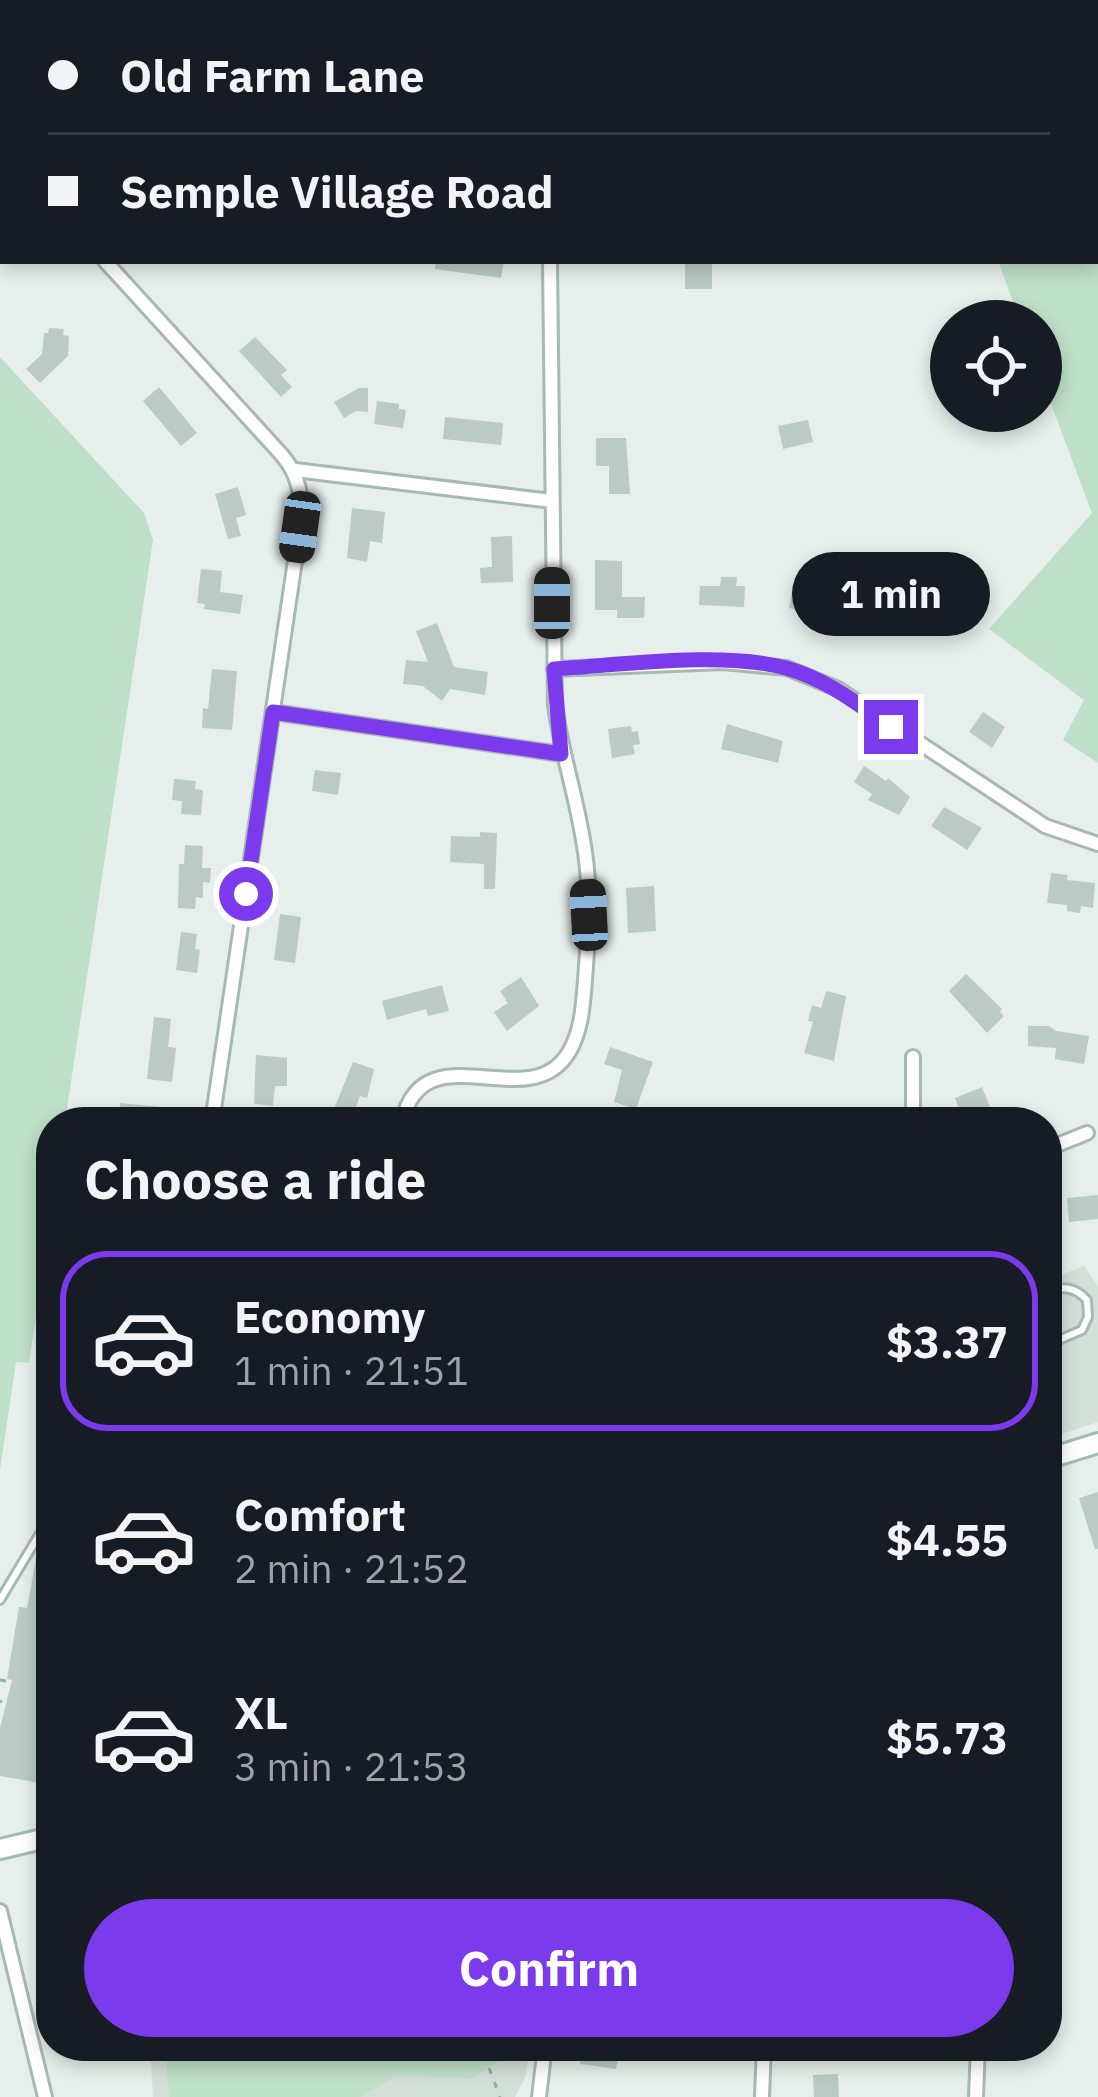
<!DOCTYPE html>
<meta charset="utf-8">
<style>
:root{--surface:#171b24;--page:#242831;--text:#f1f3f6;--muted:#9ea1a6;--line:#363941;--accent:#7c3aed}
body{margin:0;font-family:"IBM Plex Sans",sans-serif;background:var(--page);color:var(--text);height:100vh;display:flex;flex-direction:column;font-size:45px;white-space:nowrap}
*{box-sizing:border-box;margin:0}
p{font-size:39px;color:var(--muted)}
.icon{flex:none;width:66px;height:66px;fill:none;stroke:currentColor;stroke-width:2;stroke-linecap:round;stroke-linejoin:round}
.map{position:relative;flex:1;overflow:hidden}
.drawer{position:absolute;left:36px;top:1107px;width:1026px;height:954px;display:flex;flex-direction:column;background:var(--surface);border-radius:48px;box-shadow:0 6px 18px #0003}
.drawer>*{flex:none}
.banner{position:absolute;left:0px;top:0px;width:1098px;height:264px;box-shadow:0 6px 18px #0003;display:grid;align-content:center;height:264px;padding:0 48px;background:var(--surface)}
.tools{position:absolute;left:930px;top:300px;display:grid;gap:24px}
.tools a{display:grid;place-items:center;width:132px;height:132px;border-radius:50%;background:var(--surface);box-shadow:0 6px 18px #0003;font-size:60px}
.end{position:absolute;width:54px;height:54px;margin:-27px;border:15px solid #7c3aed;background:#fff;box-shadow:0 0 0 6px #fff}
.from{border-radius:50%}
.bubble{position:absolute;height:84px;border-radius:42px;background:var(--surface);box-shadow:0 6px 18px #0003;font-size:39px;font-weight:700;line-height:84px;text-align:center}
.car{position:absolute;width:36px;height:72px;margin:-36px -18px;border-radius:15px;box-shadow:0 0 9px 3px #0007;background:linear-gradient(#222 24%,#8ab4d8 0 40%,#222 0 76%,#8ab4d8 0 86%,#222 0)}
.banner b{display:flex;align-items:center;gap:42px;height:114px;font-size:45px}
.banner b+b{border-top:3px solid var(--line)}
.banner i{width:30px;height:30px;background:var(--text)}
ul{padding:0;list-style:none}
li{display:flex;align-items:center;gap:36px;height:180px;margin:0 24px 18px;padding:0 24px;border:6px solid transparent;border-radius:48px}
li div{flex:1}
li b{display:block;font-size:45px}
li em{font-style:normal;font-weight:700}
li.selected{border-color:var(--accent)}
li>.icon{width:108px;height:108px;stroke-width:1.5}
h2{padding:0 48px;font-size:54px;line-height:144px}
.action{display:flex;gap:24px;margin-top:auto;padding:24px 48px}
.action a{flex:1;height:138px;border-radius:72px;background:var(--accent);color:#fff;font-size:48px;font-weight:700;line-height:138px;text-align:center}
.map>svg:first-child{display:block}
.built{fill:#d4dfda}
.green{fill:#bfe0c8}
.building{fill:#bbcac4}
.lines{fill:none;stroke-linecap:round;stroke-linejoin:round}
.lane-casing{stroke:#a8b8b2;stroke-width:12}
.street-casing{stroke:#a8b8b2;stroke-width:18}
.secondary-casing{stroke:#a4bbb3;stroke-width:24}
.path{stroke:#86b3a5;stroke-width:3;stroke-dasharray:6 9;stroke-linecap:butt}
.lane{stroke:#fff;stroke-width:6}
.street{stroke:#fff;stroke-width:12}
.secondary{stroke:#fff;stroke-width:18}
.route{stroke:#7c3aed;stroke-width:15}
</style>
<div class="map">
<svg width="1098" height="2097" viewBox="0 0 1098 2097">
<rect width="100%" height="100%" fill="#e6efeb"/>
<g class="built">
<path d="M1084,1266L1098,1286V1422L1047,1439V1280Z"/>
<path d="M150,2046H531L525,2078L515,2097H153Z"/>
</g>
<g class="green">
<path d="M0,0H374V3H3L0,122Z"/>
<path d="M969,0H1098V763L1063,740L1084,700L989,629L1092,513L1041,377V321H1020L998,261H1095V3H968Z"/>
<path d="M0,357L144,513L153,540L65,1122H51V1216L29,1363L16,1362L0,1470Z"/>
<path d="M165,2046H511L509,2056L471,2078L396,2076L360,2097H169Z"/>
</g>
<g class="building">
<path d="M436,261H504L501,278L435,269Z"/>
<rect x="685" y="261" width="27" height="28"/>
<path d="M49,328L64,329L63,335L69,336L68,356L40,383L26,369L42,354L44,333H48Z"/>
<path d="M255,337L287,370L281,375L292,387L281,397L239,351Z"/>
<path d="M159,387L197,433L181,446L143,401Z"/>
<path d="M359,388H368V412L356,411L344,418L334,402Z"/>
<path d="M377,401L399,404V409L406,410L403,428L374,424Z"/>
<path d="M445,417L503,423L501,445L443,439Z"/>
<path d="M808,420L813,442L783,449L778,426Z"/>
<path d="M596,438H626L630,494H609V466H596Z"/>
<path d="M238,487L246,515L236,518L241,536L228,539L215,494Z"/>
<path d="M352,508L385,512L382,543L370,541L367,562L347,558Z"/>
<path d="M512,536L513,582L481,583L480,568L492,567L491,537Z"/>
<path d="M595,560L622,561V597H645L644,618H617V610H595Z"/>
<path d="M201,569L222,571L220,592L243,595L240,614L204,609L205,604L197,603Z"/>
<path d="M721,577H737L736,586H745L744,607L699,605L700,586H720Z"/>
<path d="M793,585L837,598L833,617L789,608Z"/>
<path d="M437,623L454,667L488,672L485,695L450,689L442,701L423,686L403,684L406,660L428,662L416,631Z"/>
<path d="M212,669L237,671L232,730L202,728L203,708L208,709Z"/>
<path d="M983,712L1005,727L992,748L969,732Z"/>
<path d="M727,724L783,741L778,763L721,749Z"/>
<path d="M631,726L632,732L638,731L640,744L633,745L635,754L612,758L608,729Z"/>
<path d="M864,766L886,781L888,778L910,797L899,815L868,800L872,794L854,782Z"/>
<path d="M315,770L341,773L338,795L312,791Z"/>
<path d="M174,779L196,781L195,789L203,790L201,815L181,814L182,801L172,800Z"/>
<path d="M944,807L982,828L967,850L931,826Z"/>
<path d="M480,832L497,833L495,889H484V864L450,862L451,836L480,837Z"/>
<path d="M185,845L203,846L202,868H211L210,883L203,882V898L196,897L195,909L178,908L179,864H184Z"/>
<path d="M1051,873L1068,875L1067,880L1095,883L1093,908L1081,906L1080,913L1067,911V905L1047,903Z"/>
<path d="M654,886L656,931L628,933L626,888Z"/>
<path d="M280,914L301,917L295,963L274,960Z"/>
<path d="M181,932L197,934L195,949L200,950L197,973L176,970Z"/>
<path d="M966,974L1002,1009L1000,1012L1004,1016L987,1033L949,991Z"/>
<path d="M521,977L539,1006L507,1031L494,1012L508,1003L500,991Z"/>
<path d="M442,985L449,1011L428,1016L426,1009L387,1020L382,1001Z"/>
<path d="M826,991L846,996L834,1061L804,1053L813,1022L808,1021L812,1005L821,1008Z"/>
<path d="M154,1017L171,1019L168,1047L176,1048L172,1082L147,1079Z"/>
<path d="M1028,1026H1049L1056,1031L1089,1036L1084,1064L1055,1059L1056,1048L1028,1046Z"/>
<path d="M610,1047L653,1062L636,1109L614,1102L622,1070L604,1064Z"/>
<path d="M256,1055L287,1058V1086H275L273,1106L254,1104Z"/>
<path d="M353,1062L374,1069L367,1098L360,1096L352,1119L332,1114Z"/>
<path d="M982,1087L996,1122H969L964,1110L960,1112L955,1098Z"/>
<path d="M120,1103L162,1107L160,1122H119Z"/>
<path d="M1098,1195V1219L1069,1222L1067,1198Z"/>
<path d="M1098,1492V1549H1095L1079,1498Z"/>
<path d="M36,1559L51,1562V1719L40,1783L0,1776V1728L12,1680L7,1679L19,1607L27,1608Z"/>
<path d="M583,2046H604L603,2055L618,2057L616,2069L580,2064Z"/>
<path d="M838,2074L839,2097H814L813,2075Z"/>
</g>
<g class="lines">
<g class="lane-casing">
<g id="lane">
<path d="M1047,1291C1064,1286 1075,1287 1087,1300L1088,1317L1082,1330L1047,1345"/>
<path d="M0,1600L39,1535L51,1528"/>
</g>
</g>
<g class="street-casing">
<g id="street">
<path d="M547,0V3"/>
<path d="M105,261L281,454C301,477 302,497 300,527L212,1122"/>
<path d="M295,470L552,501"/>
<path d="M554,669L723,662L787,668L838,689L1045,826L1098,844"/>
<path d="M273,712L561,754"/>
<path d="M913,1057V1122"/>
<path d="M402,1122C424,1028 529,1119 569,1052C582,1030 583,1004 585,980C588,940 591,899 586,860C580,807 562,758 555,705L550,261"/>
<path d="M1047,1149L1087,1133"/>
<path d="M0,1911L45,2097"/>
<path d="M539,2097L545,2046"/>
<path d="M762,2097L764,2046"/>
<path d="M976,2097L978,2046"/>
</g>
</g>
<g class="secondary-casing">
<g id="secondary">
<path d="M1047,1459L1098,1443"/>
<path d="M0,1849L51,1837"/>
</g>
</g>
<g class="path">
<path d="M0,1680L6,1681"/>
<path d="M0,1701L2,1702"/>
<path d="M489,2068L500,2097"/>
</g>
<use href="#lane" class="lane"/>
<use href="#street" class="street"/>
<use href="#secondary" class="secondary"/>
</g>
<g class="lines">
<path class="route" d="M246,894L273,712L561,754L554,669C621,665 723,651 786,668C826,679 858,704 891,727"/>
</g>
</svg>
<div class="tools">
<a><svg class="icon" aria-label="locate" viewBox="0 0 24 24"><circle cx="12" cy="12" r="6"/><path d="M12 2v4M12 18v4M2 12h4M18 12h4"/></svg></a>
</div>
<i class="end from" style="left:246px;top:894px"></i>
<i class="end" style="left:891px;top:727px"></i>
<div class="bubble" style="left:792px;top:552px;width:198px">1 min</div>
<i class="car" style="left:300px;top:527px;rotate:188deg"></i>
<i class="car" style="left:552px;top:603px;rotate:0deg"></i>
<i class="car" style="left:589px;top:915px;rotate:357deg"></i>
<div class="banner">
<b><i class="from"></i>Old Farm Lane</b>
<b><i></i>Semple Village Road</b>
</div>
<section class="drawer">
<h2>Choose a ride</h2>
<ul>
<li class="selected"><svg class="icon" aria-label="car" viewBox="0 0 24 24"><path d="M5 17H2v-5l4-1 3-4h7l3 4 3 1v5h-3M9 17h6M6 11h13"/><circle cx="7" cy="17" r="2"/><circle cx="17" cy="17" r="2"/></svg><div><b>Economy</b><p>1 min · 21:51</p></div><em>$3.37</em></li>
<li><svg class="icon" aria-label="car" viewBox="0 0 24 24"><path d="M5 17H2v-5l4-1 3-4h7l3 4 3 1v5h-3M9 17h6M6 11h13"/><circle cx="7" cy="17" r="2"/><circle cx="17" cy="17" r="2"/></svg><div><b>Comfort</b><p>2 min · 21:52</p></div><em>$4.55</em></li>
<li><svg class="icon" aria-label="car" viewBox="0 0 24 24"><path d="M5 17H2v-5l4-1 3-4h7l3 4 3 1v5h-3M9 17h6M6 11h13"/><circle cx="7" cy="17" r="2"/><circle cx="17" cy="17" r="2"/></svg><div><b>XL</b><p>3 min · 21:53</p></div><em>$5.73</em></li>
</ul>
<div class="action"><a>Confirm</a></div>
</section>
</div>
